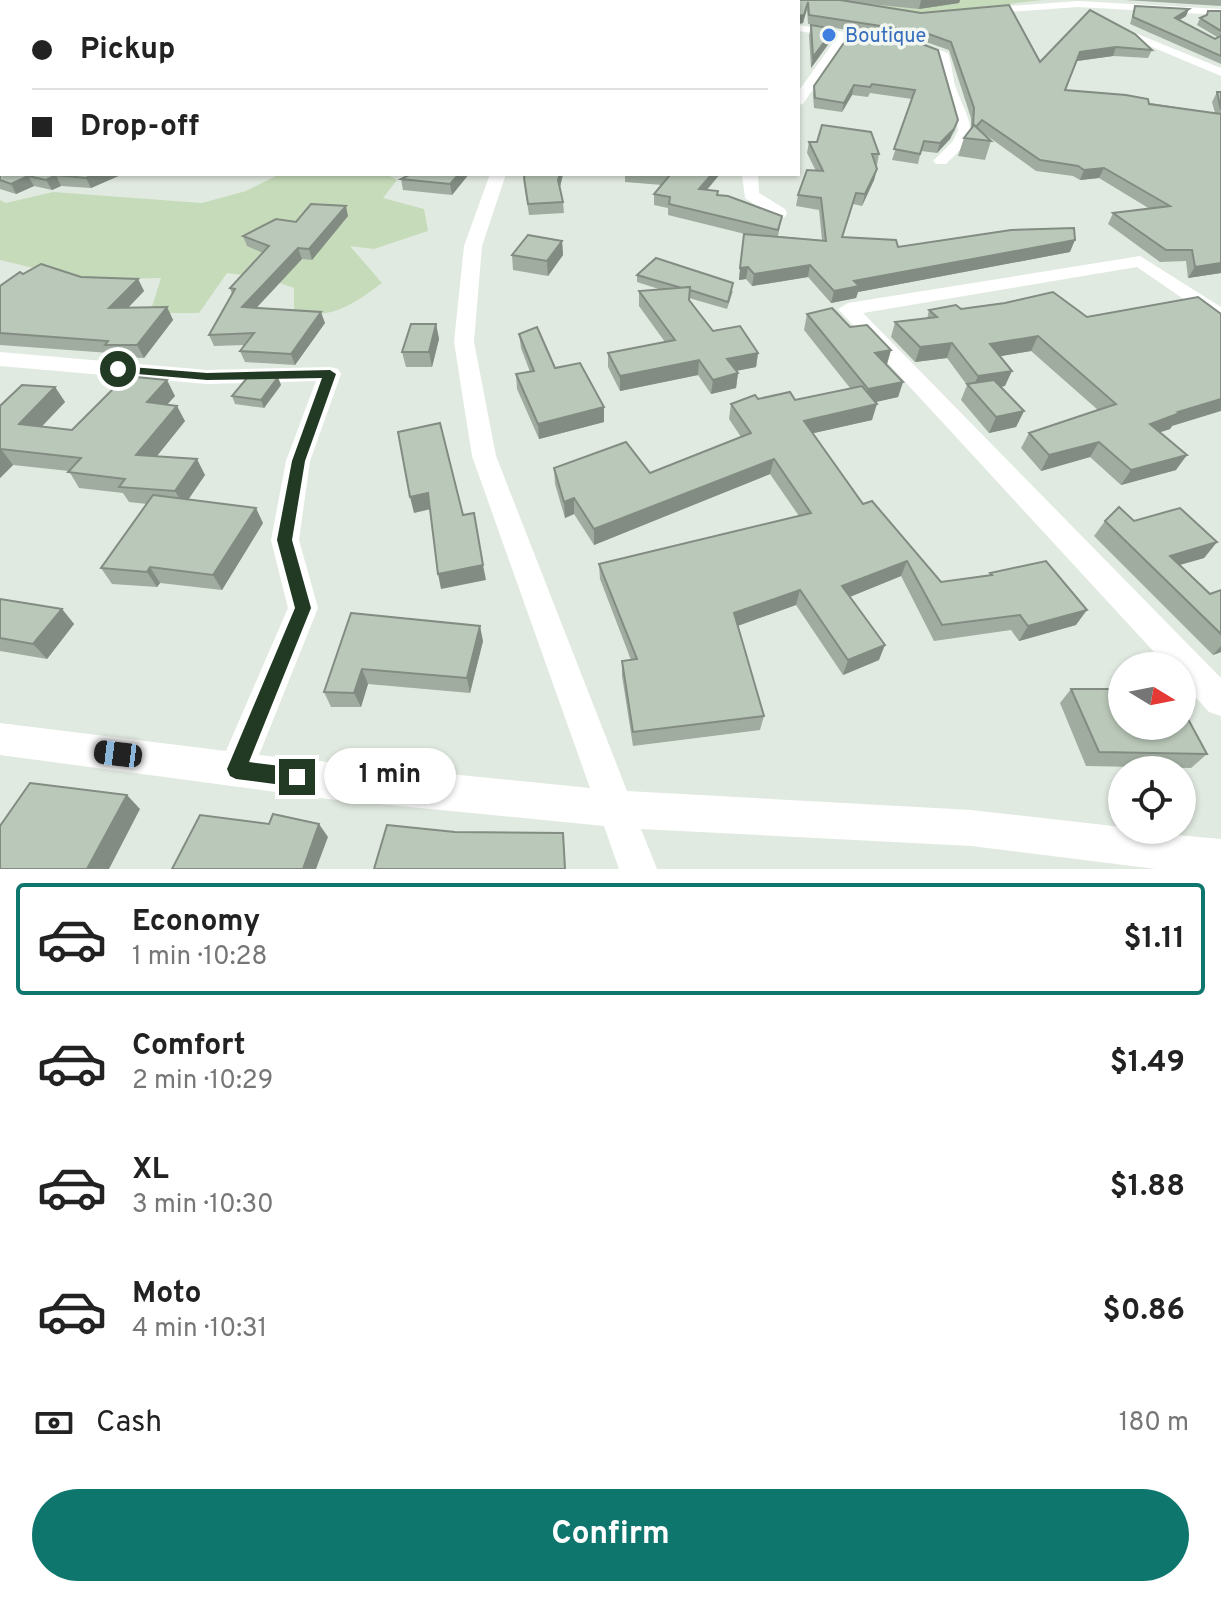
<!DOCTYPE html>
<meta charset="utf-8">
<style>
:root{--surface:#fff;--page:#f6f6f6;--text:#222;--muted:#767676;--line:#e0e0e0;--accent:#0f766e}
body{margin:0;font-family:Overpass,sans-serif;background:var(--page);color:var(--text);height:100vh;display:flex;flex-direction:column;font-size:30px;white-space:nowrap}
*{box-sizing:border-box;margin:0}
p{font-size:26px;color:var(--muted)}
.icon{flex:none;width:44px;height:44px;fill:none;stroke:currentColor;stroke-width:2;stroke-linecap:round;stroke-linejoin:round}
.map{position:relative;height:869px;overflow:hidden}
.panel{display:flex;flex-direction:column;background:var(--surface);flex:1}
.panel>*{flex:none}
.hud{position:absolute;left:0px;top:0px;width:800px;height:176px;box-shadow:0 2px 6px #0004;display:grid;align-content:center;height:176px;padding:0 32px;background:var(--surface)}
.needle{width:52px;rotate:100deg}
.controls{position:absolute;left:1108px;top:652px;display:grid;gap:16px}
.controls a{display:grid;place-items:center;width:88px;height:88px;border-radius:50%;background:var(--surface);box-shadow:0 2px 6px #0004;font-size:40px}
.end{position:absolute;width:36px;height:36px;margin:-18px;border:10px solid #223a24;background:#fff;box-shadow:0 0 0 4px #fff}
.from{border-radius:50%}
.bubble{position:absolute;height:56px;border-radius:28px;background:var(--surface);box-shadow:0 2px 6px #0004;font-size:26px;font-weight:700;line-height:56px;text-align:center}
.car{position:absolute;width:24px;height:48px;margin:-24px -12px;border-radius:10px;box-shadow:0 0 6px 2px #0007;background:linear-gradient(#222 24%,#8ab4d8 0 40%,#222 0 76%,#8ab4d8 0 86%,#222 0)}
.hud b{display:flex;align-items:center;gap:28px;height:76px;font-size:30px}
.hud b+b{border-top:2px solid var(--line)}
.hud i{width:20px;height:20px;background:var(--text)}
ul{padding:14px 0 0;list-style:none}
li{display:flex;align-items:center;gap:24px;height:112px;margin:0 16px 12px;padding:0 16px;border:4px solid transparent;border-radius:8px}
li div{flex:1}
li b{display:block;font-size:30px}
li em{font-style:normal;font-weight:700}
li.active{border-color:var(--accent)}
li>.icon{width:72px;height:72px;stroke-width:1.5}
.pay{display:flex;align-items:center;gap:20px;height:88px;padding:0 32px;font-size:30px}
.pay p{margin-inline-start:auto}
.button{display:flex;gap:16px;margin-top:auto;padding:16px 32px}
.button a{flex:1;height:92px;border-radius:48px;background:var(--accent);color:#fff;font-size:32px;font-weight:700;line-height:92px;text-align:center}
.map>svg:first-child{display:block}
.green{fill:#c6dbba}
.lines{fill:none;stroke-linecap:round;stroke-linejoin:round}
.minor{fill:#fff;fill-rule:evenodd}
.wall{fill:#a0ac9f}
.shaded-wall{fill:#828c82}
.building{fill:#bac8b9;stroke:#828c82;stroke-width:2}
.route{fill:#223a24}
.shop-dot{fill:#3f7fe0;stroke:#f2f7f1;stroke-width:3}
.labels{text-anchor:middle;stroke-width:7;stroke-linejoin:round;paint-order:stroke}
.far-shop-label{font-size:20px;fill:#366cbe;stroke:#f2f7f1;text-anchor:start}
</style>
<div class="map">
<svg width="1221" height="869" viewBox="0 0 1221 869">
<rect width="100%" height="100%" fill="#e1eae0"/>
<g class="green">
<path d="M814,0H1043L922,14Z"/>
<path d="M280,174H386L397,180L383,198L424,209L428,231L374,249L350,246L382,283C352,305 332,320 294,312V288L266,278L227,273L199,313H150L161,278L84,280L0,260V200L6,203L53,192L202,203L246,191Z"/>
</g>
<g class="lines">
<g class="minor">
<path d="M1078,1L1221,9V15L1078,7L979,14L974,11L979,8Z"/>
<path d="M1113,24L1221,68V76L1109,29L1108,27Z"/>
<path d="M798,25L923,44L948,53C952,63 952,74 955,85C969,126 984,129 946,164H936L933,161L953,141L958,130L956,114L943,84L938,57L921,50L847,39L803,104L798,105V92L837,37L798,31Z"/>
<path d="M490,174H506L482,246L474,342L496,456L627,791L971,810L1122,827V830L1221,839V869H1156L971,846L641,829L657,869H619L604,826L328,799L0,755V723L226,751L288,608L271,540L286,461L316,381L207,384L0,366V352L207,370L330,367L338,369L341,374L310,461L299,540L318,608L259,755L590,788L472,456L454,342L464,246Z"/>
<path d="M742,174H758L759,193L785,209L787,213L785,217H773L745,198Z"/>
<path d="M1140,256L1221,307V322L1214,320L1137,267L863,313L1221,678V716L1209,712L1182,682V666H1167L838,309L848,303Z"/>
</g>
</g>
<g class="wall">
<path d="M0,0H960L959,3L919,9L850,2L1040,62L1090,10L1152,50L1148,58L1113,56L1077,61L1066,90L1215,113L1212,102L1217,92H1221V273L1188,278L1186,261L1160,262L1108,224L1113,213L1150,209L1099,178L1080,180L1073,176L1036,171L979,130L991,141L985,160L958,156L964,138L971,130V118L949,50L923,41L808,24L807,10L803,23L799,24L798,35V2H2V174H123L91,188L61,186L52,190L34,186L16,194L0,189Z"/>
<path d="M1125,0H1221V6Z"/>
<path d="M1135,6L1186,16L1179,20L1215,39L1217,37L1197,25L1200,18L1206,16L1208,11H1221V64L1130,24Z"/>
<path d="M811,25L832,39L811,68L809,36Z"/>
<path d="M922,44L955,130L950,139L937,153L921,151L918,164L892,160L912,99L870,93L868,97L852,95L842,112L814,108L813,95L814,86Z"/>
<path d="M809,142L879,154L877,165H876L877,169L874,180L862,206L853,204L843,237L898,247L1070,252L858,292L856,298L831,303L808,277L752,286L746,279L739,280L744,234H745L668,215V208L654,205V194L662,185L625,182V174H720L707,190L718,195L782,216L778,236L822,240L819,210L796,206L798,195L816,171L807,153Z"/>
<path d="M469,174L452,195L403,190L401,179Z"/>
<path d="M525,174H563L560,187L563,202L564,213L529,215L525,189L524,178Z"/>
<path d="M348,216L312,260L302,259L256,308L325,323L295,365L245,362L240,351L245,345L214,346L209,335L232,294L230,288L263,253L247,246L243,236Z"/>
<path d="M562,241L563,255L548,276L513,270L512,255Z"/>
<path d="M23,274L138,279L144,291L128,308L167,307L173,320L144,358L112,357L110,353L0,345V286Z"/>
<path d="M637,275L733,291L727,309L689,298V300L713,331L758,353L756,367L736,371L738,373L736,388L711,394L698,375L620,391L608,367V353L665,342L639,306V291L662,290L637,282Z"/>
<path d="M1005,303L1172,426L1170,429L1160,432L1176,470L1121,485L1090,457L1041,471L1021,448L1029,433L1098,410L1031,351L1000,356L1005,386L1000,387L1024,411L1016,427L989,433L961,400L967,385L947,358L915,362L891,337L895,322L927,319L929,310L961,309Z"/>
<path d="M807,314L850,327L891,350L887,365L903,382L898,397L875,402L872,420L813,433L863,504L941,582L989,576L990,573L1076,625L1019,641L1011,630L934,641L901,576L850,597L879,660L843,675L796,605L738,626L764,716L760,730L633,746L622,676V661L631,660L600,579L599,564L799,516L770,474L594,545L574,514L565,518L555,484L554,468L650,473L741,437L729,419L731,404L758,399L795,400L850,388L804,330Z"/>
<path d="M436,324L439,339L432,367H406L402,352Z"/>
<path d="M519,334L555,368L604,407V422L539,439L517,389L516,374L530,372L521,348Z"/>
<path d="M281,385L264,408L235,404L232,396Z"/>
<path d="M55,387L65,402L42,426L72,430L175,396L167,404L185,421L156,457L205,475L188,499L263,523L222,590L160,583L157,587L112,584L101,568L147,504L129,502L123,493L79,488L69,471L13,465L0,478V406Z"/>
<path d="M1105,521H1134L1217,542L1204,558L1180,565L1210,594L1221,590V652L1213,655L1094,536Z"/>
<path d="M0,599L62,609L74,624L47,659L0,651Z"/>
<path d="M351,613L483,641L470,693L368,684L361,707H331L324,692Z"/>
<path d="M1071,689L1207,754L1191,768L1086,766L1060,703Z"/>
</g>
<g class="shaded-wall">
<path d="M921,0H960L959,3L919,9Z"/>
<path d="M808,2L803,23L798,24V16Z"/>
<path d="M1189,9L1186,16L1172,25L1175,18Z"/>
<path d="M834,29L832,39L811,68L813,57Z"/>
<path d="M1116,47L1113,56L1077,61L1080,52Z"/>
<path d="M854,85L852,95L842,112L844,103Z"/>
<path d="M958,120L950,139L937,153L940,143Z"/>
<path d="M1104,168L1099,178L1080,180L1084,170Z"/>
<path d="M877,169L874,180L862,206L865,194Z"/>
<path d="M94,174H123L91,188L86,178Z"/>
<path d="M459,174H469L452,195L450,184Z"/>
<path d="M560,174H563L559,191L558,180Z"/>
<path d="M712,174H720L698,200L699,189Z"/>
<path d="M56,175L61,186L52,190L46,180Z"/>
<path d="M28,176L34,186L16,194L11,184Z"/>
<path d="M346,206L348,216L312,260L309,249Z"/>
<path d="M1075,240L1070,252L858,292L856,298L831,303L834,291L854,281Z"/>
<path d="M562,241L563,255L548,276L547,261Z"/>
<path d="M298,248L302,259L247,318L242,307Z"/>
<path d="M1221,263V273L1188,278L1195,267Z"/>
<path d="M810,265L808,277L752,286L754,274Z"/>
<path d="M748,267L746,279L739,280L740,268Z"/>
<path d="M138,279L144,291L115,321L109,308Z"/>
<path d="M167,307L173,320L144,358L137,345Z"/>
<path d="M321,312L325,323L295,365L291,354Z"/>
<path d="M436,324L439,339L432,367L429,352Z"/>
<path d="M1038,336L1031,351L984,359L990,344Z"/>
<path d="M952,343L947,358L915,362L920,347Z"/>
<path d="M891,350L886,366L875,353Z"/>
<path d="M758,353L756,367L725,373L727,359Z"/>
<path d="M699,360L698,375L620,391V376Z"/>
<path d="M1012,371L1005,386L971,391L978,376Z"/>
<path d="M738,373L736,388L711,394L713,380Z"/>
<path d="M278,377L281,385L264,408L261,400Z"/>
<path d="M167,380L175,396L155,418L147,402Z"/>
<path d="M903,382L898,397L863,405L868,389Z"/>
<path d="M55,387L65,402L30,439L19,424Z"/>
<path d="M1221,399V411L1172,426L1170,429L1140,439L1150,424L1178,412Z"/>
<path d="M877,404L872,420L801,436L804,421Z"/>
<path d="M177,406L185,421L145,471L136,455Z"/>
<path d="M604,407V422L539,439L538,424Z"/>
<path d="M1024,411L1016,427L989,433L996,417Z"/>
<path d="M1099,442L1090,457L1041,471L1049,455Z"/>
<path d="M1,449L13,465L0,478V450Z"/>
<path d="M1187,455L1176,470L1121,485L1131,470Z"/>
<path d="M197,459L205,475L184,506L175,491Z"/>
<path d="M774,459L770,474L594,545V529Z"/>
<path d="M428,493L431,509L414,513L410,497Z"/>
<path d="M574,498V514L565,518L564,502Z"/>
<path d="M256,508L263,523L222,590L213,575Z"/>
<path d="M1217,542L1204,558L1158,571L1170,556Z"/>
<path d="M907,561L901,576L837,602L842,586Z"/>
<path d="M483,565L486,580L441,589L438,574Z"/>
<path d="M150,567L160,583L157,587L147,572Z"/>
<path d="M800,590L796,605L731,628L734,613Z"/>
<path d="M62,609L74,624L47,659L33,644Z"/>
<path d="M1087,610L1076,625L1019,641L1028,626Z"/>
<path d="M480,626L483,641L470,693L467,678Z"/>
<path d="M885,645L879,660L843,675L848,660Z"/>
<path d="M1221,646V652L1213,655Z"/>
<path d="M362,669L368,684L361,707L354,693Z"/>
<path d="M127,795L140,809L109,869H87Z"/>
<path d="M319,824L328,837L316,869H303Z"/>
</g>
<g class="building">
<path d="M0,0H840L921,13L1009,5L1040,62L1090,10L1135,34L1152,50L1116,47L1080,52L1065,90L1126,95L1148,99L1149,104L1221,114V263L1195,267L1192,250H1166L1113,213L1170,206L1104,168L1084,170L1078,166L1040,160L982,120L976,127L974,125L973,126L974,108L951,42L926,33L809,15L808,2L804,15L798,16V2H2V174H94L86,178L56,175L46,180L28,176L11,184L0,180Z"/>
<path d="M1135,6L1189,9L1175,18L1215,39L1221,36V34V56L1133,17Z"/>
<path d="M1208,11H1221V31L1200,18L1207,15Z"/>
<path d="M811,25L834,29L813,57Z"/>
<path d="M850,34L922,44L938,50L958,120L954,129L940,143L924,141L920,154L894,149L915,90L872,84L870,87L854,85L844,103L815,98L814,86Z"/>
<path d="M1217,92H1221V110Z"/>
<path d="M822,125L871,132L879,154H872L877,169L865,194L856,193L842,237L896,240L898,247L1011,230L1074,228L1075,240L854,281L859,286L834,291L810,265L754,274L748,267L740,268L744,234L826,241L821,198L798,195L807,170L823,171L809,142H817Z"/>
<path d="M974,125L991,141L964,138Z"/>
<path d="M411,174H459L450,184L401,179Z"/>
<path d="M525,174H560L558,180L563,202L528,204L524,178Z"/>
<path d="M657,174H712L699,189L718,191L717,195L728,196L782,216L778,230L669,204L670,197L654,194L670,175Z"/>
<path d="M311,204L346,206L309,249L298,248L242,307L321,312L291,354L240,351L254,333L209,335L235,289L230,288L269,246L243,236L276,219L296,222Z"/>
<path d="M528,235L562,241L547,261L512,255Z"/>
<path d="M656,258L733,283L728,302L690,290V287L682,288L637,275Z"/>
<path d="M41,264L81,277L138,279L109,308L167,307L137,345H105L108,341L0,333V286L20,272L23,274Z"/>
<path d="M690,287L689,300L713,331L740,326L758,353L727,359L738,373L713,380L699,360L620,376L608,353L675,340L639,291Z"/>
<path d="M1053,292L1087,317L1198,297L1221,314V399L1178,412L1180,413L1150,424L1187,455L1131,470L1099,442L1049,455L1029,433L1116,404L1038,336L990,344L1012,371L978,376L952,343L920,347L895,322L937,317L929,310L956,305L961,309L1005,303Z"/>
<path d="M832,308L850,327L867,325L891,350L875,353L903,382L868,389L807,314Z"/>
<path d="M411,324H436L429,352H402Z"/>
<path d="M537,327L555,368L580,363L604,407L538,424L516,374L534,371L519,334Z"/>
<path d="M126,376L167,380L147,402L177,406L136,455L197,459L175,491L119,487L125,479L68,472L81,458L1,449L0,450V406L22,385L55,387L19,424L72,430Z"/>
<path d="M278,377L261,400L232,396L247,378Z"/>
<path d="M994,380L1024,411L996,417L967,384Z"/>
<path d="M862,386L877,404L804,421L863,504L872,501L941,582L992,575L990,573L1046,561L1087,610L1028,626L1020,615L942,625L907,561L842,586L885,645L848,660L800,590L734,613L764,716L633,732L622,661L637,659L599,564L811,513L774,459L594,529L574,498L564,502L554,468L626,442L650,473L751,433L731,404L755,395L758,399L790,392L795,400Z"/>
<path d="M440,423L463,515L474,513L483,565L438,574L428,493L410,497L398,432Z"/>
<path d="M153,495L256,508L213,575L150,567L147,572L101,568Z"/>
<path d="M1119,507L1134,521L1180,508L1217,542L1170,556L1210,594L1221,590V634L1105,521Z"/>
<path d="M0,599L62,609L33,644L0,638Z"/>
<path d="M351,613L480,626L467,678L362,669L354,693L324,692Z"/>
<path d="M1071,689H1122V726H1182V708L1207,754L1099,752Z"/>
<path d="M30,783L127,795L87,869H0V826Z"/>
<path d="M273,814L319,824L303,869H172L200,815L269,824Z"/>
<path d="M387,825L455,832L563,833L565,869H374Z"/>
</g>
<path class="route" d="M118,366L207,373L330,370L336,374L305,461L292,540L311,608L249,762L297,768L304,771L307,777L304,784L297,787L236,779L230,776L227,769L295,608L277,540L292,461L322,378L207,380L114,372V367Z"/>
<circle class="shop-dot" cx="829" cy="35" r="8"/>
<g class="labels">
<g class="far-shop-label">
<text x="845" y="42">Boutique</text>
</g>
</g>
</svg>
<div class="controls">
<a><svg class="needle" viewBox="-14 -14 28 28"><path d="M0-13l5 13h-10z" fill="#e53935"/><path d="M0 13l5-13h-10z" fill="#767676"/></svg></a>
<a><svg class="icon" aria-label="locate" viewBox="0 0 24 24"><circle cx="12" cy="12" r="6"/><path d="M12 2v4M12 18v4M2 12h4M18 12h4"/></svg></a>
</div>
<i class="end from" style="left:118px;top:369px"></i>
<i class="end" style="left:297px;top:777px"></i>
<div class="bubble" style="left:324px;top:748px;width:132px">1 min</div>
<i class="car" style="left:118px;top:754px;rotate:277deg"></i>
<div class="hud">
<b><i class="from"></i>Pickup</b>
<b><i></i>Drop-off</b>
</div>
</div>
<section class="panel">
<ul>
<li class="active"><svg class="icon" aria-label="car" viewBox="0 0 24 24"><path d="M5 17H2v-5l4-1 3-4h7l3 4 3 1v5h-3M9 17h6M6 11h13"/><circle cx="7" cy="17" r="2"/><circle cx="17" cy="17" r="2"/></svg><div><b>Economy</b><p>1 min · 10:28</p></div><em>$1.11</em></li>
<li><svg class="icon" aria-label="car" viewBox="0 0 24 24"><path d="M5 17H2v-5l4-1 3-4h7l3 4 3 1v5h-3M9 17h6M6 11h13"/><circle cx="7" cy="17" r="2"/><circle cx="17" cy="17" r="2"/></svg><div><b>Comfort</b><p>2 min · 10:29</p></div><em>$1.49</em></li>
<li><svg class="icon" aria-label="car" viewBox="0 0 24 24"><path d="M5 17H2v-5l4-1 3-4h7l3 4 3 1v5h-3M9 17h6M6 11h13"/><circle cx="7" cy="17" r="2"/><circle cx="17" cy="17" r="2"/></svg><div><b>XL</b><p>3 min · 10:30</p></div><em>$1.88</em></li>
<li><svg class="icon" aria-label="car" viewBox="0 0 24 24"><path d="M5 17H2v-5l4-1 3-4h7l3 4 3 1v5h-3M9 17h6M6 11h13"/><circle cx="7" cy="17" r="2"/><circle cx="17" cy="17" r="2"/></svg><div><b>Moto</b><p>4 min · 10:31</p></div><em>$0.86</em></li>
</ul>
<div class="pay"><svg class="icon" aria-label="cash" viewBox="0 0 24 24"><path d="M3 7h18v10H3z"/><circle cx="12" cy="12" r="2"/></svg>Cash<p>180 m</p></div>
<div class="button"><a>Confirm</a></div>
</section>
